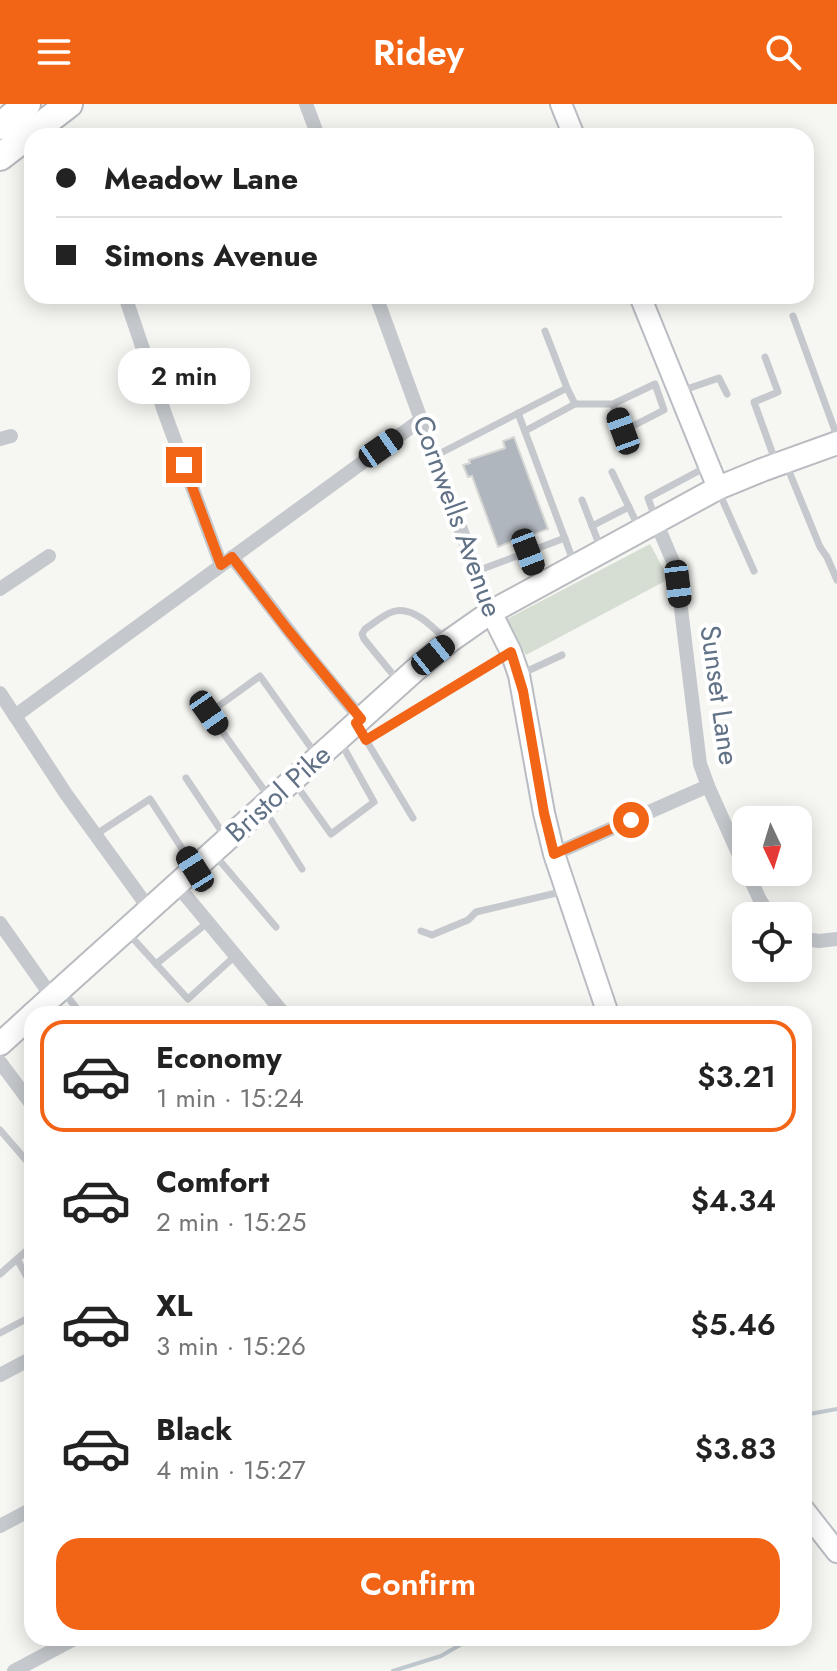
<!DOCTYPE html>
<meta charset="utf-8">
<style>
:root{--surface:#fff;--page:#f6f6f6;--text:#222;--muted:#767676;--line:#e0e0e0;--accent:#f26416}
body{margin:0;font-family:Jost,sans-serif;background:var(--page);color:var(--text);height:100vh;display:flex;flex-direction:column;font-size:30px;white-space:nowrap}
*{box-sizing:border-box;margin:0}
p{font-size:26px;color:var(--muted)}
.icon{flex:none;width:44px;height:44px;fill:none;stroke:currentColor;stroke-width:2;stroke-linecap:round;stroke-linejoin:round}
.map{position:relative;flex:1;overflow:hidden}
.sheet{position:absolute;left:24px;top:902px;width:788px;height:640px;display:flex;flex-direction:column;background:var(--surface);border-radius:24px;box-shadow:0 4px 20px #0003}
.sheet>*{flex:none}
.banner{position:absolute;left:24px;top:24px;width:790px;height:176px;border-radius:24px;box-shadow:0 4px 20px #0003;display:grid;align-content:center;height:176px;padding:0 32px;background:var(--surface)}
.needle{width:52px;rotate:176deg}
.controls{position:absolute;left:732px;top:702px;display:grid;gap:16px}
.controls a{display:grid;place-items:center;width:80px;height:80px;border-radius:16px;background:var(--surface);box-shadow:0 4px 20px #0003;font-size:40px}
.end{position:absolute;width:36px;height:36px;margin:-18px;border:10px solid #f26416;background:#fff;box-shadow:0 0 0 4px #fff}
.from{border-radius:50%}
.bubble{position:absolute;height:56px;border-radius:24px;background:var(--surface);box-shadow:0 4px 20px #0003;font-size:26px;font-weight:600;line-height:56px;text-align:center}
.car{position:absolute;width:24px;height:48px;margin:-24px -12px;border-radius:10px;box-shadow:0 0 6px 2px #0007;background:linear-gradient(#222 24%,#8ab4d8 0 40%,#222 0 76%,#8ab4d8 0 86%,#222 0)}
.banner b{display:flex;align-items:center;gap:28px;height:76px;font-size:30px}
.banner b+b{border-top:2px solid var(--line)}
.banner i{width:20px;height:20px;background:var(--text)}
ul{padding:14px 0 0;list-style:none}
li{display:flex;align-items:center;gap:24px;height:112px;margin:0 16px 12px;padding:0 16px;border:4px solid transparent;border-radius:24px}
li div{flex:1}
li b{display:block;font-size:30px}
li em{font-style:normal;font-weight:600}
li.active{border-color:var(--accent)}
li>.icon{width:72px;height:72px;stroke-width:1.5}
.primary-button{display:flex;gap:16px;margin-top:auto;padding:16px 32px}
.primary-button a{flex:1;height:92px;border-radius:24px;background:var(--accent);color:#fff;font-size:32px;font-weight:600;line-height:92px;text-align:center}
header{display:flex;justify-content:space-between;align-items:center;height:104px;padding:0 32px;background:var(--accent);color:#fff;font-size:36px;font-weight:600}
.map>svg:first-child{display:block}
.green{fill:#d6ded3}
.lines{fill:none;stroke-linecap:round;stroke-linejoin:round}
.stream{stroke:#c1cad0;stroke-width:4}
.building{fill:#afb6bd;stroke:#d7d7d5;stroke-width:2}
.secondary-casing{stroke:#b9bdc3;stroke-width:24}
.primary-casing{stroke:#b8bbc0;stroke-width:26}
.highway-casing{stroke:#b7babe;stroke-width:30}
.lane{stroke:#c5c8cc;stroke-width:7}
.street{stroke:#c5c8cc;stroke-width:14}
.secondary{stroke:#fff;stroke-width:20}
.primary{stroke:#fff;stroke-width:22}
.highway{stroke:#fff;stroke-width:26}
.route{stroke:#f26416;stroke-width:10}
.labels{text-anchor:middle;stroke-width:8;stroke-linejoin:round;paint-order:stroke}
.street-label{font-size:28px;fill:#627286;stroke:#fff}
</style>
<header><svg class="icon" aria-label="menu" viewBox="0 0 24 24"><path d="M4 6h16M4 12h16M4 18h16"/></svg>Ridey<svg class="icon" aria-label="search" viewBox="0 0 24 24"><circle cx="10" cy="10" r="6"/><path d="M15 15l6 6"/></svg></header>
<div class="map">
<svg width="837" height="1567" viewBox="0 0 837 1567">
<rect width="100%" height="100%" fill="#f6f6f2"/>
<path class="green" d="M650,440L669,475L526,551L507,515Z"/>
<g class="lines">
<g class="stream">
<path d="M804,1311L837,1305"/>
<path d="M393,1567L441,1552L472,1534"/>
</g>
</g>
<path class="building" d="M514,333L548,425L529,432L522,430L518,435L498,443L472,372L468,373L463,361L470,359L469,356L505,344L503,337Z"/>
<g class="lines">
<g class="secondary-casing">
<g id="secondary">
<path d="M561,0L574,32"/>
<path d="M640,192L718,384"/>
<path d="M491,508L511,548L519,571L544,709L554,750L608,910"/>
<path d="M804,1406L837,1448"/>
</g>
</g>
<g class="primary-casing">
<g id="primary">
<path d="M33,910L414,567L451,536L491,508L718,384L762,366L837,339"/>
<path d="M0,940L32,911"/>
</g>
</g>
<g class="highway-casing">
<g id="highway">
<path d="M0,22L27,0"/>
<path d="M0,53L69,0"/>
</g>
</g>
<g class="lane">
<path d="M66,193L70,192"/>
<path d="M793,212L837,332"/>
<path d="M765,253L778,288L754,298L776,359"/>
<path d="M681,287L719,274L727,290"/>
<path d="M575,300H613L623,327L664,306L655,280L613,300"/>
<path d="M518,309L574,459"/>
<path d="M525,327L575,300L567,284"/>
<path d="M435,352L567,284L545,227"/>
<path d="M786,360L820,443L827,453L837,476"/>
<path d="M612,368L639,424"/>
<path d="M718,386L754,467"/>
<path d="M582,396L601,445"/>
<path d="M656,416L648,394L708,362"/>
<path d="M592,422L629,403"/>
<path d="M524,436L540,479"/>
<path d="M477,467L565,434"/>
<path d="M521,570L562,551"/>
<path d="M399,578L364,535L362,530L365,525C373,520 383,511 392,508C412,500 434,524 447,537"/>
<path d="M357,621L413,714"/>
<path d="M366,636L508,550"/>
<path d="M186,674L226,734"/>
<path d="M294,678L331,730L374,698L340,637"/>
<path d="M269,693L209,609L260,572L317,652"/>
<path d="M264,705L302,765"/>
<path d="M95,731L150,695L194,763"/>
<path d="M214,750L276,823"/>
<path d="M421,827L432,831L468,816L476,808L565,787"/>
<path d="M127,828L188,895L235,852"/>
<path d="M156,860L207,819"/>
<path d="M63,887L81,910"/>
<path d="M0,1026L32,1063"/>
<path d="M17,1155L32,1182"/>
<path d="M0,1170L32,1142"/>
<path d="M0,1229L32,1212"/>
</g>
<g class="street">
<path d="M306,0L318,32"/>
<path d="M125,192L165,310L221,461"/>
<path d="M376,192L491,508"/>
<path d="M0,335L11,332"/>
<path d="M656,418L674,460L678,480L700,660L708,682L746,767"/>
<path d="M232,453L303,545L361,615"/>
<path d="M0,485L49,452"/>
<path d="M0,589L66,690L150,806"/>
<path d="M15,612L422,315"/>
<path d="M554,750L708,682"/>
<path d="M747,768L760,796L770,812"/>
<path d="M177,781L284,910"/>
<path d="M0,819L52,893"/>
<path d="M798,834L819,837L837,835"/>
<path d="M590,910L607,905"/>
<path d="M0,958L32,1001"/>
<path d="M0,1271L32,1254"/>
<path d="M0,1422L32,1405"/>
<path d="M14,1567L76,1534"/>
</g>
<use href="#secondary" class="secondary"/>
<use href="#primary" class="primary"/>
<use href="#highway" class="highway"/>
</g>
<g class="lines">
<path class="route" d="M184,361L221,461L232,453L288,526L361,615L356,619L366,636L511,548L523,587L544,709L554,750L631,716"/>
</g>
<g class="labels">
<g class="street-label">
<text transform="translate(458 412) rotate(70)" y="10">Cornwells Avenue</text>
<text transform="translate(720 591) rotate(82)" y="10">Sunset Lane</text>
<text transform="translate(278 689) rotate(-42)" y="10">Bristol Pike</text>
</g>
</g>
</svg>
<div class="controls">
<a><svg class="needle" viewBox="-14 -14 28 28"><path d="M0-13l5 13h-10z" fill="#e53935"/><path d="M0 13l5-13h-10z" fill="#767676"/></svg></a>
<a><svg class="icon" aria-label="locate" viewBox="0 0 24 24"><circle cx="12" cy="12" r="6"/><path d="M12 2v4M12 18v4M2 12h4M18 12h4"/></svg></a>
</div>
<i class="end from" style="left:631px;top:716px"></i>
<i class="end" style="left:184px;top:361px"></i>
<div class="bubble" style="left:118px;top:244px;width:132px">2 min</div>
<i class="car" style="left:623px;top:327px;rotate:340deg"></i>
<i class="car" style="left:381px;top:344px;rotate:55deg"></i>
<i class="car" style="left:528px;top:448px;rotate:159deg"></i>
<i class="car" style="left:678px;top:480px;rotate:173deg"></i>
<i class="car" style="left:433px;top:551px;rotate:51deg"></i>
<i class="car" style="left:209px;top:609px;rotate:145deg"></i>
<i class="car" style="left:195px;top:765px;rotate:328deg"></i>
<div class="banner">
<b><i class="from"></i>Meadow Lane</b>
<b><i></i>Simons Avenue</b>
</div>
<section class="sheet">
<ul>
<li class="active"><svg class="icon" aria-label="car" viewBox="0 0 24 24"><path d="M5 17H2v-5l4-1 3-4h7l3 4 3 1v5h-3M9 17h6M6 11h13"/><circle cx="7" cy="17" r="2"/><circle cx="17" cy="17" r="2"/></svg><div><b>Economy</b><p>1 min · 15:24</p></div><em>$3.21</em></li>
<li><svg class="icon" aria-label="car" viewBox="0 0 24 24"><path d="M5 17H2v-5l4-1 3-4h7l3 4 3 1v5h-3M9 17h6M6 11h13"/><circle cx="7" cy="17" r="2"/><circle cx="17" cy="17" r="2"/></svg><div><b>Comfort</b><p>2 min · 15:25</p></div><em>$4.34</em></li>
<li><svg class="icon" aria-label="car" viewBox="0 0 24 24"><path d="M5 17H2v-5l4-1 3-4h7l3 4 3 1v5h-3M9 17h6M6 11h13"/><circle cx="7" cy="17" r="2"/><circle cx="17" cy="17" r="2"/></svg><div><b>XL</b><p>3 min · 15:26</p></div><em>$5.46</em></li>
<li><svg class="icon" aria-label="car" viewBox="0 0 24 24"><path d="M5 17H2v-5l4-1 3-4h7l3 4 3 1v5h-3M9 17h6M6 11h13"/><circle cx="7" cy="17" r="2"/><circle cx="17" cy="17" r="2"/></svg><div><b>Black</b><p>4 min · 15:27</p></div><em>$3.83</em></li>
</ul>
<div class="primary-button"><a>Confirm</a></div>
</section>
</div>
